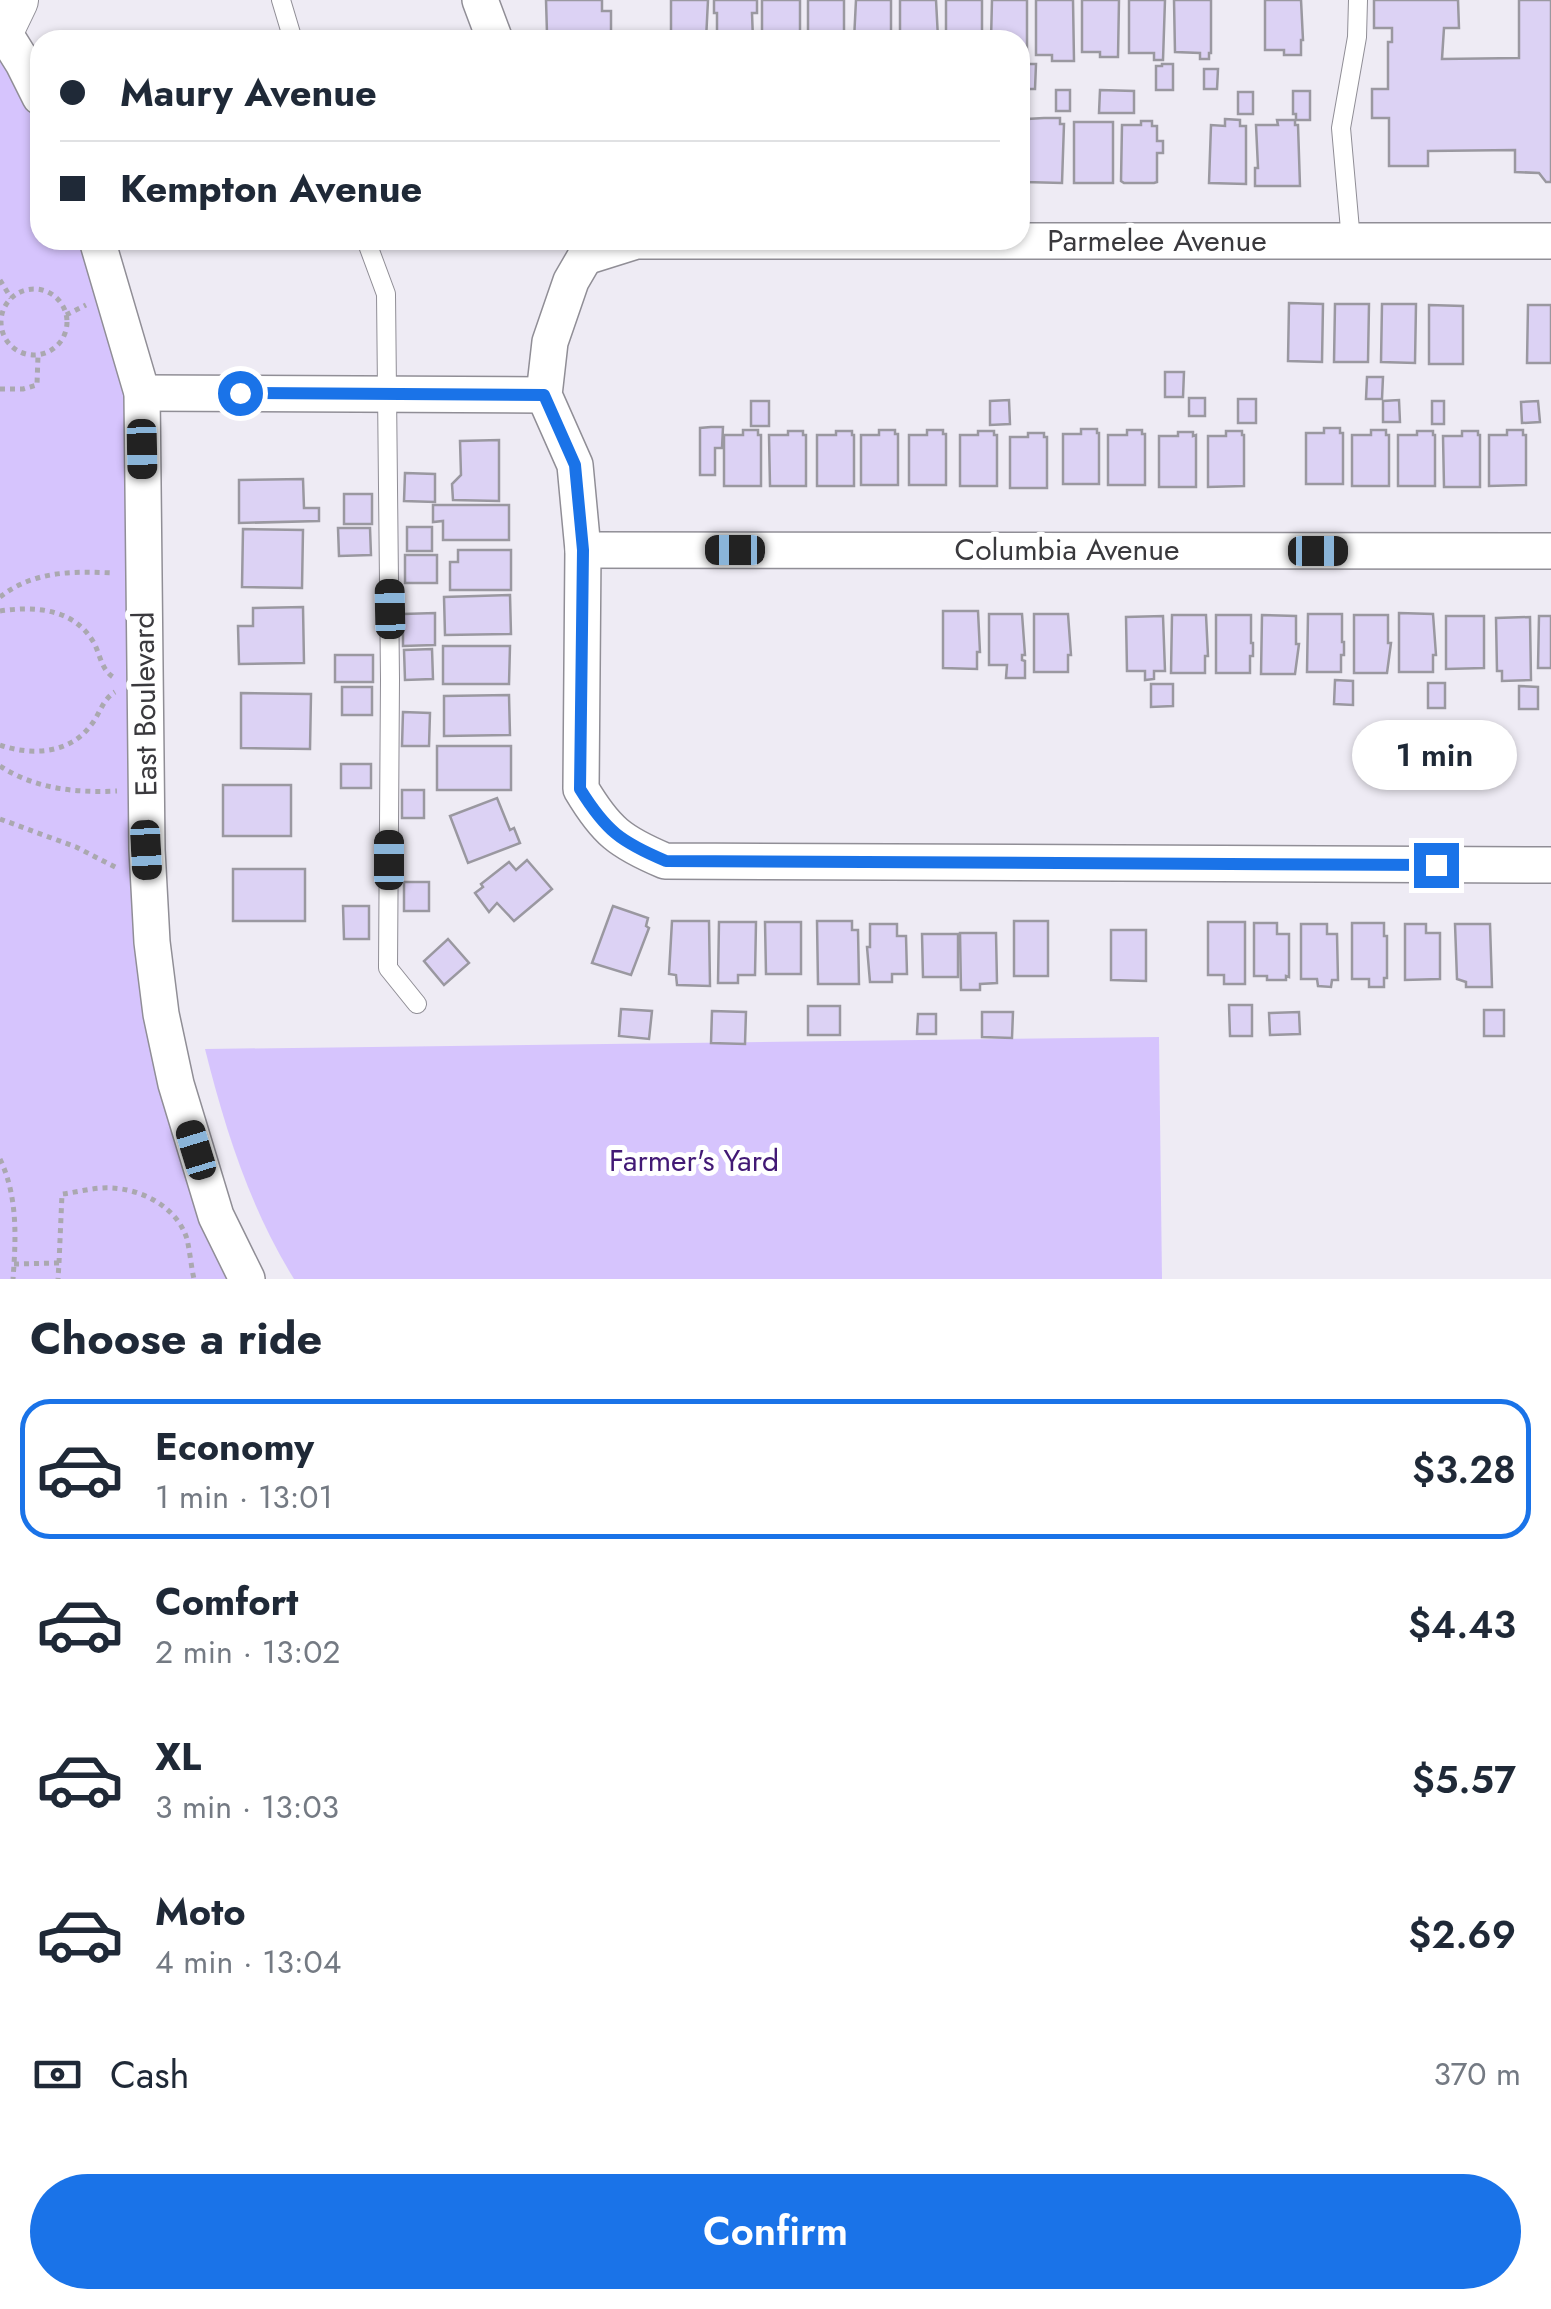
<!DOCTYPE html>
<meta charset="utf-8">
<style>
:root{--surface:#fff;--page:#f2f2f3;--text:#1f2937;--muted:#747a83;--line:#e0e1e3;--accent:#1a73e8}
body{margin:0;font-family:Jost,sans-serif;background:var(--page);color:var(--text);height:100vh;display:flex;flex-direction:column;font-size:38px;white-space:nowrap}
*{box-sizing:border-box;margin:0}
p{font-size:32px;color:var(--muted)}
.icon{flex:none;width:55px;height:55px;fill:none;stroke:currentColor;stroke-width:2;stroke-linecap:round;stroke-linejoin:round}
.map{position:relative;height:1279px;overflow:hidden}
.details{display:flex;flex-direction:column;background:var(--surface);flex:1}
.details>*{flex:none}
.banner{position:absolute;left:30px;top:30px;width:1000px;height:220px;border-radius:30px;box-shadow:0 2px 8px #0004;display:grid;align-content:center;height:220px;padding:0 30px;background:var(--surface)}
.end{position:absolute;width:45px;height:45px;margin:-22px;border:12px solid #1a73e8;background:#fff;box-shadow:0 0 0 5px #fff}
.from{border-radius:50%}
.bubble{position:absolute;height:70px;border-radius:35px;background:var(--surface);box-shadow:0 2px 8px #0004;font-size:32px;font-weight:600;line-height:70px;text-align:center}
.car{position:absolute;width:30px;height:60px;margin:-30px -15px;border-radius:12px;box-shadow:0 0 8px 2px #0007;background:linear-gradient(#222 24%,#8ab4d8 0 40%,#222 0 76%,#8ab4d8 0 86%,#222 0)}
.banner b{display:flex;align-items:center;gap:35px;height:95px;font-size:38px}
.banner b+b{border-top:2px solid var(--line)}
.banner i{width:25px;height:25px;background:var(--text)}
ul{padding:0;list-style:none}
li{display:flex;align-items:center;gap:30px;height:140px;margin:0 20px 15px;padding:0 10px;border:5px solid transparent;border-radius:30px}
li div{flex:1}
li b{display:block;font-size:38px}
li em{font-style:normal;font-weight:600}
li.active{border-color:var(--accent)}
li>.icon{width:90px;height:90px;stroke-width:1.5}
h2{padding:0 30px;font-size:45px;line-height:120px}
.pay{display:flex;align-items:center;gap:25px;height:110px;padding:0 30px;font-size:38px}
.pay p{margin-inline-start:auto}
.action{display:flex;gap:20px;margin-top:auto;padding:20px 30px}
.action a{flex:1;height:115px;border-radius:60px;background:var(--accent);color:#fff;font-size:40px;font-weight:600;line-height:115px;text-align:center}
.map>svg:first-child{display:block}
.green{fill:#d6c4fd}
.building{fill:#dcd2f4;stroke:#9a98a0;stroke-width:2.5}
.lines{fill:none;stroke-linecap:round;stroke-linejoin:round}
.lane-casing{stroke:#908e96;stroke-width:20}
.street-casing{stroke:#908e96;stroke-width:38}
.secondary-casing{stroke:#908e96;stroke-width:50}
.path{stroke:#aaa8af;stroke-width:5;stroke-dasharray:5 5;stroke-linecap:butt}
.lane{stroke:#fff;stroke-width:18}
.street{stroke:#fff;stroke-width:35}
.secondary{stroke:#fff;stroke-width:48}
.route{stroke:#1a73e8;stroke-width:12}
.labels{text-anchor:middle;stroke-width:10;stroke-linejoin:round;paint-order:stroke}
.street-label{font-size:30px;fill:#3a393d;stroke:#fff}
.park-label{font-size:30px;fill:#421975;stroke:#fff}
</style>
<div class="map">
<svg width="1551" height="1279" viewBox="0 0 1551 1279">
<rect width="100%" height="100%" fill="#eeebf4"/>
<g class="green">
<path d="M0,0L1,27L40,116V240H95L143,477L152,942L216,1216L261,1279H0Z"/>
<path d="M1159,1037L1162,1279H294C250,1208 225,1129 205,1049Z"/>
</g>
<g class="building">
<path d="M546,0H602V11H611V33H547Z"/>
<path d="M671,0H708L706,40H671Z"/>
<path d="M714,0H757V13H752L753,40H717V13H714Z"/>
<rect x="762" y="0" width="38" height="40"/>
<rect x="808" y="0" width="36" height="40"/>
<path d="M856,0H891V40H854Z"/>
<path d="M900,0H936L938,38L936,40H900Z"/>
<rect x="946" y="0" width="36" height="40"/>
<path d="M992,0H1027V56H1021V62L1020,40H991Z"/>
<path d="M1036,0H1073L1074,61H1052V55H1036Z"/>
<path d="M1082,0H1119L1118,57H1100V52H1082Z"/>
<path d="M1129,0H1165L1163,60H1154V53H1129Z"/>
<path d="M1174,0H1211V53H1209V59H1200V53L1175,52Z"/>
<path d="M1265,0H1301L1303,40H1301V55H1284V50H1265Z"/>
<path d="M1374,0H1458L1459,28H1444L1442,59L1519,58V0H1551V182H1546L1539,173L1515,172V150L1428,151V166H1389V118H1372V89H1388V42H1392V28H1374Z"/>
<path d="M1020,64H1036L1035,89H1020Z"/>
<path d="M1162,64H1173V90H1156V66H1162Z"/>
<path d="M1204,69H1218L1217,89H1204Z"/>
<rect x="1056" y="90" width="14" height="21"/>
<path d="M1100,90L1134,91V113H1099Z"/>
<path d="M1293,91H1310V120H1296V114H1293Z"/>
<rect x="1238" y="92" width="15" height="22"/>
<path d="M1044,118H1060V124H1064L1062,183L1025,182L1027,119Z"/>
<path d="M1225,119L1240,120V126H1246V184L1209,183L1211,125L1225,126Z"/>
<path d="M1277,120H1295V125H1298L1300,186H1255V168H1258L1256,125H1278Z"/>
<path d="M1141,121H1152V126H1157V141H1163V153H1157V182L1154,183H1124L1121,181L1122,125H1141Z"/>
<rect x="1074" y="122" width="39" height="61"/>
<path d="M1289,303L1323,304L1322,362L1288,361Z"/>
<path d="M1335,304H1369L1368,362H1334Z"/>
<path d="M1382,304H1416L1415,363L1381,362Z"/>
<path d="M1429,305L1463,306V364H1429Z"/>
<path d="M1528,305H1551V363H1527Z"/>
<path d="M1165,372H1184L1183,397H1165Z"/>
<path d="M1367,377H1383L1382,399H1366Z"/>
<rect x="1189" y="398" width="16" height="18"/>
<rect x="1238" y="399" width="18" height="24"/>
<path d="M1009,400L1010,424L990,425V401Z"/>
<path d="M1399,400L1400,422H1383V401Z"/>
<rect x="751" y="401" width="18" height="25"/>
<rect x="1432" y="401" width="12" height="23"/>
<path d="M1538,401L1540,422L1522,423L1521,402Z"/>
<path d="M711,427H723L722,448H715V475H700V428Z"/>
<path d="M1324,428H1340V433H1343V484H1306V433H1324Z"/>
<path d="M1081,429H1097V433H1099V484H1063V434H1081Z"/>
<path d="M743,430H758V435H761V486H724V435H743Z"/>
<path d="M879,430H895V434H898V485H861V435H879Z"/>
<path d="M927,430H943V434H946V485H909V435H927Z"/>
<path d="M1127,430H1142V434H1145V485H1108V435H1127Z"/>
<path d="M1371,430H1386V435H1389V486H1352V435H1371Z"/>
<path d="M1507,430H1523V435H1526V485L1489,486V435H1507Z"/>
<path d="M788,431H803V435H806V486H770L769,435H788Z"/>
<path d="M836,431H852V435H854V486H817V435H836Z"/>
<path d="M978,431H994V435H997V486H960V435H978Z"/>
<path d="M1226,431H1242V435H1244V486L1208,487V436H1226Z"/>
<path d="M1417,431H1433V435H1435V486H1398V435H1417Z"/>
<path d="M1462,431H1478V435H1480V487H1444L1443,436H1462Z"/>
<path d="M1178,432H1193V436L1196,435V487H1159V436H1178Z"/>
<path d="M1028,433H1044V437H1047V488H1010V437H1028Z"/>
<path d="M499,440V501L453,500L452,484L461,475L460,441Z"/>
<path d="M405,473L435,474V502L404,501Z"/>
<path d="M303,479L304,508H319V521L239,523V480Z"/>
<rect x="344" y="494" width="28" height="30"/>
<path d="M433,505H509V540H443V521L433,522Z"/>
<rect x="407" y="527" width="25" height="24"/>
<path d="M338,528H370L371,555L339,556Z"/>
<path d="M243,529L303,530L302,588L242,587Z"/>
<path d="M458,550H511V590H450V562H458Z"/>
<rect x="405" y="555" width="32" height="28"/>
<path d="M510,595L511,634L445,635L444,597Z"/>
<path d="M303,607L304,663L239,664L238,626H253V608Z"/>
<path d="M943,611H978L980,652H977V669L943,668Z"/>
<path d="M435,613V645L403,646V614Z"/>
<path d="M1399,613L1433,614L1436,655H1433V672H1399Z"/>
<path d="M989,614H1022L1025,655H1022V660L1025,661V678H1006L1007,665H989Z"/>
<path d="M1034,614H1068L1071,655H1068V672H1034Z"/>
<path d="M1308,614H1342V642H1344V655H1341V672H1307Z"/>
<path d="M1172,615H1206L1208,656H1205V673H1171Z"/>
<path d="M1216,615H1251V643H1253V656H1250V673H1216Z"/>
<path d="M1262,615L1296,616V644H1299L1295,674H1261Z"/>
<path d="M1354,615H1388V643H1391L1387,673H1354Z"/>
<path d="M1163,616L1165,671H1154V679L1145,680V671H1127L1126,617Z"/>
<path d="M1446,616H1484V668L1446,669Z"/>
<path d="M1539,616H1551V668H1538Z"/>
<path d="M1530,617L1531,680L1502,681V671H1497L1496,618Z"/>
<path d="M443,646H510L509,684H443Z"/>
<path d="M432,649L433,679L405,680L404,650Z"/>
<rect x="335" y="655" width="38" height="27"/>
<path d="M1335,680L1353,681V705L1334,704Z"/>
<rect x="1428" y="683" width="17" height="25"/>
<path d="M1151,684H1173V706L1151,707Z"/>
<path d="M1519,686L1538,687V709H1519Z"/>
<rect x="342" y="687" width="30" height="28"/>
<path d="M241,693L311,694L310,749L241,748Z"/>
<path d="M509,695L510,735L444,736V696Z"/>
<path d="M403,712L430,713L429,746H402Z"/>
<rect x="437" y="746" width="74" height="44"/>
<rect x="341" y="764" width="30" height="24"/>
<rect x="223" y="785" width="68" height="51"/>
<rect x="402" y="790" width="22" height="28"/>
<path d="M497,798L510,830L514,828L520,843L468,863L450,816Z"/>
<path d="M527,860L552,889L514,921L497,903L489,912L475,893L483,887L481,884L509,862L516,870Z"/>
<rect x="233" y="869" width="72" height="52"/>
<rect x="404" y="882" width="25" height="29"/>
<path d="M343,906H369V939H344Z"/>
<path d="M613,906L648,918L646,926L649,928L631,975L592,963Z"/>
<path d="M672,921H709L710,986L677,985L676,975L669,974Z"/>
<path d="M817,921H852V930H858L859,984H818Z"/>
<rect x="1014" y="921" width="34" height="55"/>
<path d="M719,922H756L755,975H738V983H718Z"/>
<path d="M765,922H801V974H766Z"/>
<path d="M1208,922H1245V984H1224V975H1208Z"/>
<path d="M1254,923H1277V934H1289V977L1286,976V980H1267V976H1254Z"/>
<path d="M1352,923H1384V936H1387V978H1384V987H1369V979H1352Z"/>
<path d="M870,924H897V936H906L907,974H892V982H870L867,947H870Z"/>
<path d="M1301,924H1327V934H1337L1338,980H1332L1331,987L1318,986L1317,979H1301Z"/>
<path d="M1405,924H1426V933H1440V979L1405,980Z"/>
<path d="M1455,924H1490L1492,987H1466V982L1457,979Z"/>
<path d="M1111,930H1146V981L1111,980Z"/>
<path d="M960,933H996L997,983L980,984V990H961Z"/>
<path d="M922,934H958V977H923Z"/>
<path d="M448,939L469,963L444,985L424,961Z"/>
<path d="M1229,1005H1252V1036H1230Z"/>
<rect x="808" y="1006" width="32" height="29"/>
<path d="M621,1009L652,1011L649,1039L619,1036Z"/>
<rect x="1484" y="1010" width="20" height="26"/>
<path d="M712,1011L746,1012L745,1044L711,1043Z"/>
<path d="M982,1012H1013L1012,1038L982,1037Z"/>
<path d="M1299,1012L1300,1034L1270,1035L1269,1013Z"/>
<path d="M918,1014H936V1034H917Z"/>
</g>
<g class="lines">
<g class="lane-casing">
<g id="lane">
<path d="M281,0L293,40"/>
<path d="M366,240L386,294L390,679L388,968L417,1004"/>
<path d="M1351,241L1341,128L1357,37L1358,0"/>
</g>
</g>
<g class="street-casing">
<g id="street">
<path d="M480,0L495,40"/>
<path d="M0,26L23,63L40,97"/>
<path d="M97,240L142,393L147,850L152,942L161,1014L176,1084L216,1216L247,1279"/>
<path d="M585,257L571,281L550,342L544,395L575,465L583,550L581,789C606,831 620,842 665,861L1551,865"/>
<path d="M585,257L636,241H1551"/>
<path d="M142,393L544,395"/>
<path d="M583,550L1551,551"/>
</g>
</g>
<g class="secondary-casing">
<path id="secondary" d="M1,27L14,0"/>
</g>
<g class="path">
<path d="M0,280L11,298"/>
<circle cx="34" cy="322" r="33"/>
<path d="M66,315L86,305"/>
<path d="M0,389H23L37,385L38,355"/>
<path d="M0,597C33,571 72,571 113,573"/>
<path d="M0,611C35,606 74,608 94,643C100,654 101,669 113,677"/>
<path d="M0,745C31,756 70,754 91,725C100,714 102,700 115,692"/>
<path d="M0,766C35,789 76,793 117,791"/>
<path d="M0,819L76,847L117,868"/>
<path d="M0,1159C18,1197 16,1238 13,1279"/>
<path d="M59,1263L62,1194C78,1192 95,1187 111,1188C142,1189 177,1207 187,1239C190,1252 191,1266 194,1279"/>
<path d="M14,1264L59,1263L58,1279"/>
</g>
<use href="#lane" class="lane"/>
<use href="#street" class="street"/>
<use href="#secondary" class="secondary"/>
</g>
<g class="lines">
<path class="route" d="M240,393L544,395L575,465L583,550L580,789C606,831 621,842 666,861L1436,865"/>
</g>
<g class="labels">
<g class="street-label">
<text x="1157" y="251">Parmelee Avenue</text>
<text x="1067" y="560">Columbia Avenue</text>
<text transform="translate(145 704) rotate(-91)" y="10">East Boulevard</text>
</g>
<g class="park-label">
<text x="694" y="1171">Farmer's Yard</text>
</g>
</g>
</svg>
<i class="end from" style="left:240px;top:393px"></i>
<i class="end" style="left:1436px;top:865px"></i>
<div class="bubble" style="left:1352px;top:720px;width:165px">1 min</div>
<i class="car" style="left:142px;top:449px;rotate:179deg"></i>
<i class="car" style="left:735px;top:550px;rotate:270deg"></i>
<i class="car" style="left:1318px;top:551px;rotate:90deg"></i>
<i class="car" style="left:390px;top:609px;rotate:359deg"></i>
<i class="car" style="left:146px;top:850px;rotate:177deg"></i>
<i class="car" style="left:389px;top:860px;rotate:0deg"></i>
<i class="car" style="left:196px;top:1150px;rotate:343deg"></i>
<div class="banner">
<b><i class="from"></i>Maury Avenue</b>
<b><i></i>Kempton Avenue</b>
</div>
</div>
<section class="details">
<h2>Choose a ride</h2>
<ul>
<li class="active"><svg class="icon" aria-label="car" viewBox="0 0 24 24"><path d="M5 17H2v-5l4-1 3-4h7l3 4 3 1v5h-3M9 17h6M6 11h13"/><circle cx="7" cy="17" r="2"/><circle cx="17" cy="17" r="2"/></svg><div><b>Economy</b><p>1 min · 13:01</p></div><em>$3.28</em></li>
<li><svg class="icon" aria-label="car" viewBox="0 0 24 24"><path d="M5 17H2v-5l4-1 3-4h7l3 4 3 1v5h-3M9 17h6M6 11h13"/><circle cx="7" cy="17" r="2"/><circle cx="17" cy="17" r="2"/></svg><div><b>Comfort</b><p>2 min · 13:02</p></div><em>$4.43</em></li>
<li><svg class="icon" aria-label="car" viewBox="0 0 24 24"><path d="M5 17H2v-5l4-1 3-4h7l3 4 3 1v5h-3M9 17h6M6 11h13"/><circle cx="7" cy="17" r="2"/><circle cx="17" cy="17" r="2"/></svg><div><b>XL</b><p>3 min · 13:03</p></div><em>$5.57</em></li>
<li><svg class="icon" aria-label="car" viewBox="0 0 24 24"><path d="M5 17H2v-5l4-1 3-4h7l3 4 3 1v5h-3M9 17h6M6 11h13"/><circle cx="7" cy="17" r="2"/><circle cx="17" cy="17" r="2"/></svg><div><b>Moto</b><p>4 min · 13:04</p></div><em>$2.69</em></li>
</ul>
<div class="pay"><svg class="icon" aria-label="cash" viewBox="0 0 24 24"><path d="M3 7h18v10H3z"/><circle cx="12" cy="12" r="2"/></svg>Cash<p>370 m</p></div>
<div class="action"><a>Confirm</a></div>
</section>
